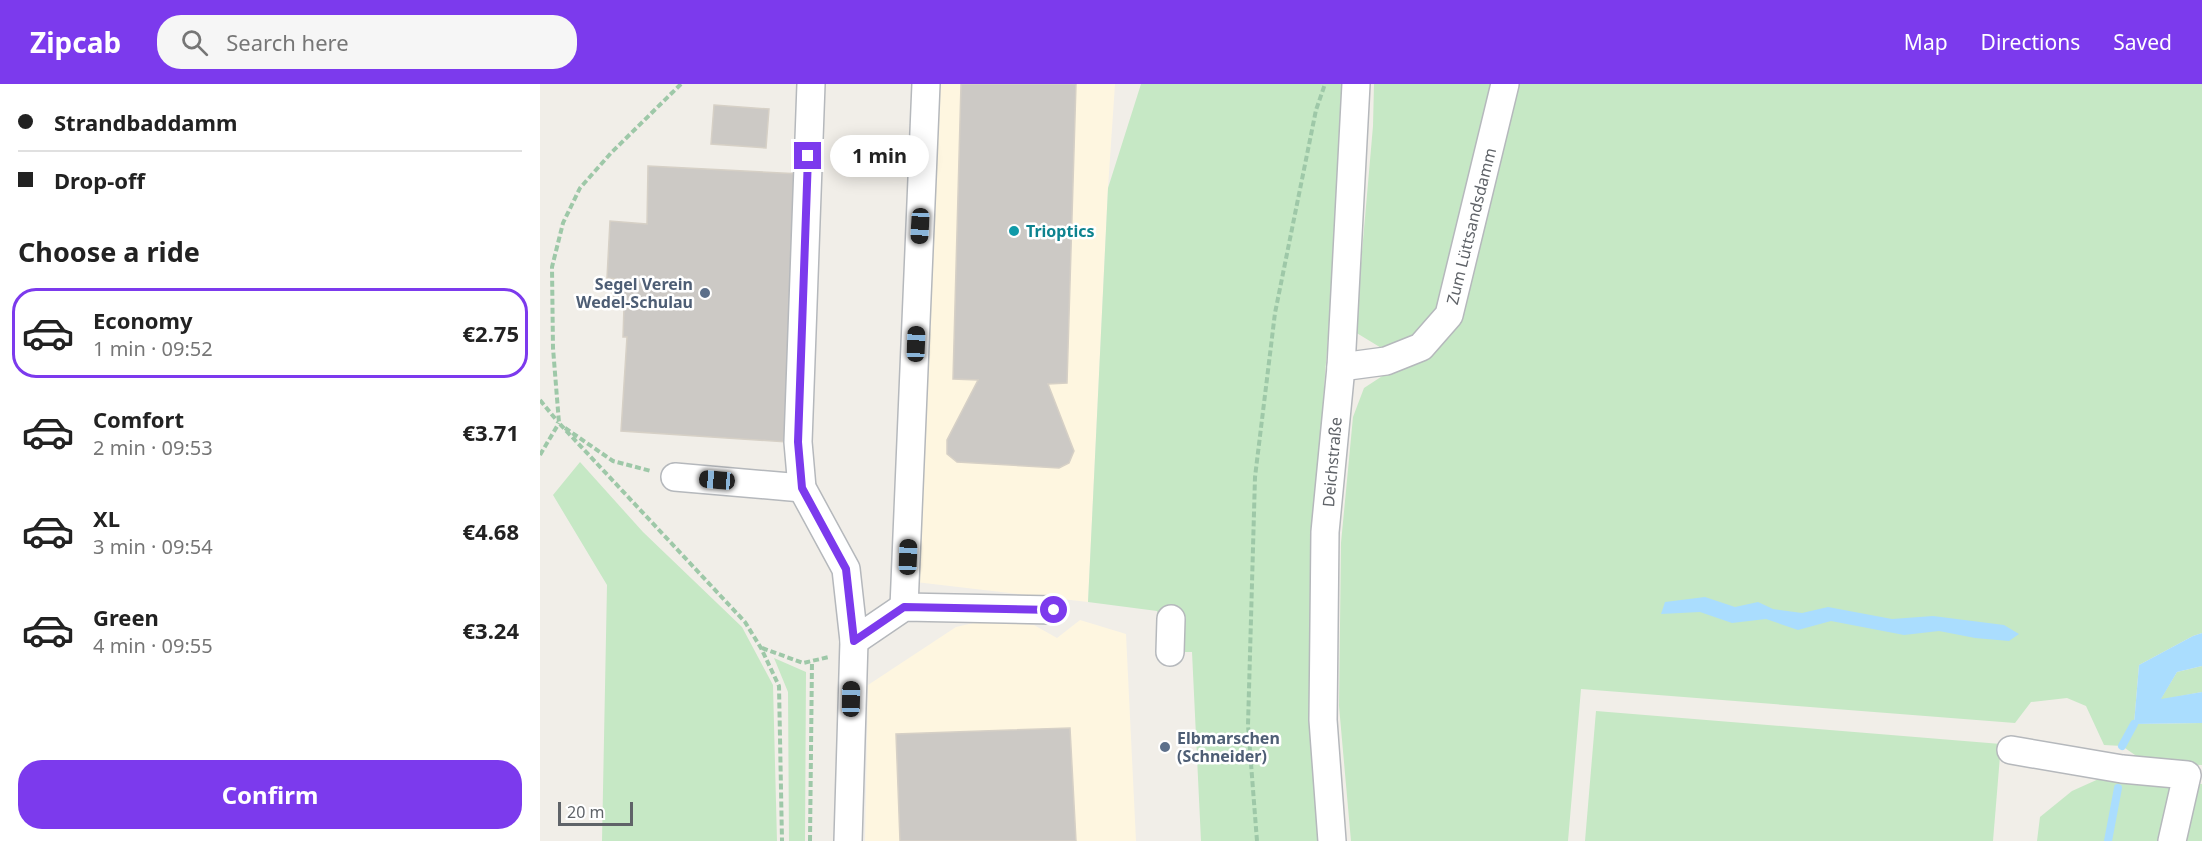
<!DOCTYPE html>
<meta charset="utf-8">
<style>
:root{--surface:#fff;--page:#f6f6f6;--text:#222;--muted:#767676;--line:#e0e0e0;--accent:#7c3aed}
body{margin:0;font-family:"Noto Sans",sans-serif;background:var(--page);color:var(--text);height:100vh;display:flex;flex-direction:column;font-size:22px;white-space:nowrap}
*{box-sizing:border-box;margin:0}
p{font-size:20px;color:var(--muted)}
.icon{flex:none;width:33px;height:33px;fill:none;stroke:currentColor;stroke-width:2;stroke-linecap:round;stroke-linejoin:round}
.map{position:relative;flex:1;overflow:hidden}
.panel{display:flex;flex-direction:column;background:var(--surface);width:540px}
.panel>*{flex:none}
.guide{display:grid;align-content:center;height:132px;padding:0 18px;background:var(--surface)}
.scale{position:absolute;left:18px;bottom:15px;width:75px;box-sizing:border-box;padding-left:6px;border:3px solid #5f6368;border-top:0;font-size:16px;line-height:21px;white-space:nowrap;color:#5f6368;-webkit-text-stroke:4px #fff;paint-order:stroke}
.end{position:absolute;width:27px;height:27px;margin:-14px;border:8px solid #7c3aed;background:#fff;box-shadow:0 0 0 3px #fff}
.from{border-radius:50%}
.bubble{position:absolute;height:42px;border-radius:21px;background:var(--surface);box-shadow:0 3px 15px #0003;font-size:20px;font-weight:700;line-height:42px;text-align:center}
.car{position:absolute;width:18px;height:36px;margin:-18px -9px;border-radius:8px;box-shadow:0 0 4px 2px #0007;background:linear-gradient(#222 24%,#8ab4d8 0 40%,#222 0 76%,#8ab4d8 0 86%,#222 0)}
.guide b{display:flex;align-items:center;gap:21px;height:57px;font-size:22px}
.guide b+b{border-top:2px solid var(--line)}
.guide i{width:15px;height:15px;background:var(--text)}
ul{padding:0;list-style:none}
li{display:flex;align-items:center;gap:18px;height:90px;margin:0 12px 9px;padding:0 6px;border:3px solid transparent;border-radius:24px}
li div{flex:1}
li b{display:block;font-size:22px}
li em{font-style:normal;font-weight:700}
li.on{border-color:var(--accent)}
li>.icon{width:54px;height:54px;stroke-width:1.5}
h2{padding:0 18px;font-size:27px;line-height:72px}
.button{display:flex;gap:12px;margin-top:auto;padding:12px 18px}
.button a{flex:1;height:69px;border-radius:24px;background:var(--accent);color:#fff;font-size:24px;font-weight:700;line-height:69px;text-align:center}
header{display:flex;align-items:center;gap:36px;box-sizing:border-box;height:84px;padding:0 30px;background:var(--accent);color:#fff}
header strong{font-size:28px}
nav{display:flex;gap:33px;margin-inline-start:auto;font-size:21px}
.search{width:420px;height:54px;background:var(--page);display:flex;align-items:center;gap:15px;box-sizing:border-box;padding:0 21px;border-radius:24px;color:var(--muted);font-size:22px}
main{display:flex;flex:1;min-height:0}
.map>svg:first-child{display:block}
.commercial{fill:#fef6e0}
.green{fill:#c6e8c5}
.water{fill:#aaddfe}
.lines{fill:none;stroke-linecap:round;stroke-linejoin:round}
.stream{stroke:#aaddfe;stroke-width:8}
.building{fill:#ccc9c5;stroke:#d6d0c6;stroke-width:1.5}
.minor-casing{stroke:#b5b8bc;stroke-width:30}
.path{stroke:#9ec8a8;stroke-width:4;stroke-dasharray:6 3;stroke-linecap:butt}
.minor{stroke:#fff;stroke-width:27}
.route{stroke:#7c3aed;stroke-width:8}
.culture-dot{fill:#0f9aa8;stroke:#fff;stroke-width:2}
.service-dot{fill:#5c6f8a;stroke:#fff;stroke-width:2}
.labels{text-anchor:middle;stroke-width:5;stroke-linejoin:round;paint-order:stroke}
.street-label{font-size:16px;fill:#5f6368;stroke:#fff}
.culture-label{font-size:16px;font-weight:bold;fill:#0d838f;stroke:#fff;text-anchor:start}
.service-label{font-size:16px;font-weight:bold;fill:#4e5e75;stroke:#fff;text-anchor:end}
</style>
<header>
<strong>Zipcab</strong>
<div class="search"><svg class="icon" aria-label="search" viewBox="0 0 24 24"><circle cx="10" cy="10" r="6"/><path d="M15 15l6 6"/></svg>Search here</div>
<nav><a>Map</a><a>Directions</a><a>Saved</a></nav>
</header>
<main>
<section class="panel">
<div class="guide">
<b><i class="from"></i>Strandbaddamm</b>
<b><i></i>Drop-off</b>
</div>
<h2>Choose a ride</h2>
<ul>
<li class="on"><svg class="icon" aria-label="car" viewBox="0 0 24 24"><path d="M5 17H2v-5l4-1 3-4h7l3 4 3 1v5h-3M9 17h6M6 11h13"/><circle cx="7" cy="17" r="2"/><circle cx="17" cy="17" r="2"/></svg><div><b>Economy</b><p>1 min · 09:52</p></div><em>€2.75</em></li>
<li><svg class="icon" aria-label="car" viewBox="0 0 24 24"><path d="M5 17H2v-5l4-1 3-4h7l3 4 3 1v5h-3M9 17h6M6 11h13"/><circle cx="7" cy="17" r="2"/><circle cx="17" cy="17" r="2"/></svg><div><b>Comfort</b><p>2 min · 09:53</p></div><em>€3.71</em></li>
<li><svg class="icon" aria-label="car" viewBox="0 0 24 24"><path d="M5 17H2v-5l4-1 3-4h7l3 4 3 1v5h-3M9 17h6M6 11h13"/><circle cx="7" cy="17" r="2"/><circle cx="17" cy="17" r="2"/></svg><div><b>XL</b><p>3 min · 09:54</p></div><em>€4.68</em></li>
<li><svg class="icon" aria-label="car" viewBox="0 0 24 24"><path d="M5 17H2v-5l4-1 3-4h7l3 4 3 1v5h-3M9 17h6M6 11h13"/><circle cx="7" cy="17" r="2"/><circle cx="17" cy="17" r="2"/></svg><div><b>Green</b><p>4 min · 09:55</p></div><em>€3.24</em></li>
</ul>
<div class="button"><a>Confirm</a></div>
</section>
<div class="map">
<svg width="1662" height="757" viewBox="0 0 1662 757">
<rect width="100%" height="100%" fill="#f1eee8"/>
<g class="commercial">
<path d="M395,0H575L568,104L548,518L367,497Z"/>
<path d="M540,536L586,550L596,757H325L328,601L416,543L442,537L494,541L517,554Z"/>
</g>
<g class="green">
<path d="M601,0H808L785,291L771,502L772,657L779,757H661L652,568H636L617,527L548,518L568,104Z"/>
<path d="M834,0H958L907,220L875,258L843,265L815,248L833,42Z"/>
<path d="M970,0H1662V549L1653,552L1599,581L1594,640L1662,639V681L1608,680L1582,662L1564,661L1546,622L1527,614L1491,618L1475,639L1041,605L1028,757H811L799,622L801,459L813,333L824,304L902,253Z"/>
<path d="M40,378L103,448L202,543L233,601L237,757H62L67,501L13,411Z"/>
<path d="M234,574L266,588L265,757H249L248,608Z"/>
<path d="M1662,582V608L1620,616L1637,588Z"/>
<path d="M1056,627L1461,660L1453,757H1045Z"/>
<path d="M1572,689L1633,698L1620,757H1497L1500,733L1532,707Z"/>
<path d="M1653,700H1662V757H1639Z"/>
</g>
<g class="water">
<path d="M1165,513L1195,523L1218,518L1233,525L1262,529L1288,523L1352,535L1393,532L1464,541L1479,550L1469,557L1435,554L1399,547L1364,551L1291,537L1258,546L1226,535L1192,539L1160,528L1121,530L1125,518Z"/>
<path d="M1662,549V582L1637,588L1621,615L1662,608V639L1594,640L1599,581L1653,552Z"/>
</g>
<g class="lines">
<g class="stream">
<path d="M1582,662L1594,640"/>
<path d="M1568,757L1578,704"/>
</g>
</g>
<g class="building">
<path d="M421,0H536L527,299L508,300L534,367L529,379L519,384L417,378L407,370V356L438,296L413,295Z"/>
<path d="M174,21L229,25L226,64L171,60Z"/>
<path d="M108,82L261,90L247,358L81,347L87,253H83L84,223H73L75,195L67,194L70,137L107,140Z"/>
<path d="M530,644L536,757H360L356,650Z"/>
</g>
<g class="lines">
<g class="minor-casing">
<g id="minor">
<path d="M271,0L258,358L262,404L306,485L314,557L308,757"/>
<path d="M801,283L846,277L881,263L909,231L965,0"/>
<path d="M135,393L262,404"/>
<path d="M364,523L386,0"/>
<path d="M314,557L364,523L514,526"/>
<path d="M630,568L631,535"/>
<path d="M1471,666L1582,685L1647,691L1632,757"/>
<path d="M792,757L783,636L785,448L801,283L816,0"/>
</g>
</g>
<g class="path">
<path d="M141,0L71,69L40,104L23,139L12,183L13,264L19,339L205,538L221,564L239,602L242,757"/>
<path d="M0,316L18,338"/>
<path d="M25,344L73,377L111,387"/>
<path d="M0,371L19,339"/>
<path d="M222,564L263,579L289,573"/>
<path d="M270,757L272,577"/>
<path d="M717,757L708,641L715,393L735,229L776,26L785,0"/>
</g>
<use href="#minor" class="minor"/>
</g>
<g class="lines">
<path class="route" d="M268,72L258,358L262,404L306,485L314,557L364,523L514,526"/>
</g>
<circle class="culture-dot" cx="474" cy="147" r="6"/>
<g class="service-dot">
<circle cx="165" cy="209" r="6"/>
<circle cx="625" cy="663" r="6"/>
</g>
<g class="labels">
<g class="street-label">
<text transform="translate(931 142) rotate(-76)" y="6">Zum Lüttsandsdamm</text>
<text transform="translate(792 378) rotate(-85)" y="6">Deichstraße</text>
</g>
<g class="culture-label">
<text x="486" y="153">Trioptics</text>
</g>
<g class="service-label">
<text x="153" y="206">Segel Verein<tspan x="153" dy="18">Wedel-Schulau</tspan></text>
<text x="637" y="660" text-anchor="start">Elbmarschen<tspan x="637" dy="18">(Schneider)</tspan></text>
</g>
</g>
</svg>
<div class="scale">20 m</div>
<i class="end from" style="left:514px;top:526px"></i>
<i class="end" style="left:268px;top:72px"></i>
<div class="bubble" style="left:290px;top:51px;width:99px">1 min</div>
<i class="car" style="left:380px;top:142px;rotate:183deg"></i>
<i class="car" style="left:376px;top:260px;rotate:2deg"></i>
<i class="car" style="left:177px;top:396px;rotate:275deg"></i>
<i class="car" style="left:368px;top:473px;rotate:2deg"></i>
<i class="car" style="left:311px;top:615px;rotate:1deg"></i>
</div>
</main>
